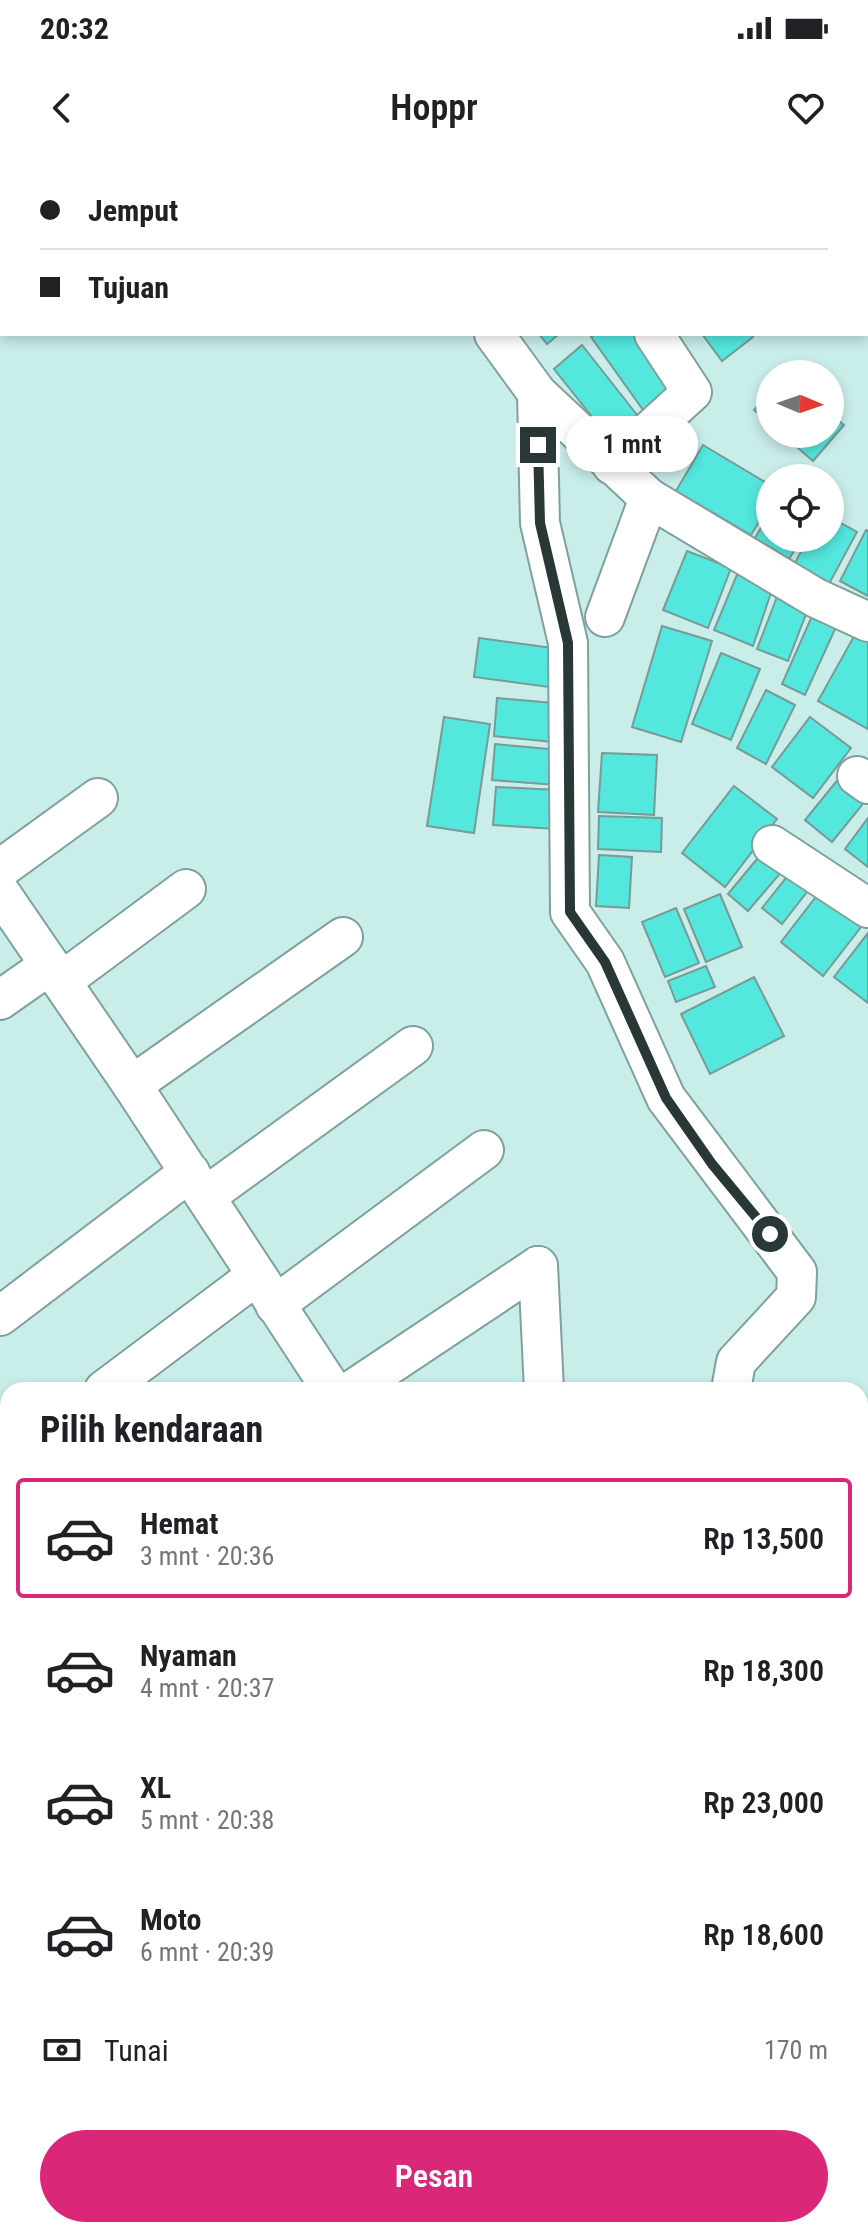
<!DOCTYPE html>
<html lang="id">
<meta charset="utf-8">
<style>
:root{--surface:#fff;--page:#f6f6f6;--text:#202124;--muted:#757577;--line:#e0e0e0;--accent:#db2777}
body{margin:0;font-family:"Roboto Condensed",sans-serif;background:var(--page);color:var(--text);height:100vh;display:flex;flex-direction:column;font-size:30px;white-space:nowrap}
*{box-sizing:border-box;margin:0}
p{font-size:26px;color:var(--muted)}
.icon{flex:none;width:44px;height:44px;fill:none;stroke:currentColor;stroke-width:2;stroke-linecap:round;stroke-linejoin:round}
.map{position:relative;flex:1;overflow:hidden}
.side{position:absolute;left:0px;top:1222px;width:868px;height:856px;display:flex;flex-direction:column;background:var(--surface);border-radius:24px 24px 0 0;box-shadow:0 4px 12px #0003}
.side>*{flex:none}
.hud{position:absolute;left:0px;top:0px;width:868px;height:176px;box-shadow:0 4px 12px #0003;display:grid;align-content:center;height:176px;padding:0 40px;background:var(--surface)}
.needle{width:52px;rotate:92deg}
.controls{position:absolute;left:756px;top:200px;display:grid;gap:16px}
.controls a{display:grid;place-items:center;width:88px;height:88px;border-radius:50%;background:var(--surface);box-shadow:0 4px 12px #0003;font-size:40px}
.end{position:absolute;width:36px;height:36px;margin:-18px;border:10px solid #293736;background:#fff;box-shadow:0 0 0 4px #fff}
.from{border-radius:50%}
.bubble{position:absolute;height:56px;border-radius:28px;background:var(--surface);box-shadow:0 4px 12px #0003;font-size:26px;font-weight:600;line-height:56px;text-align:center}
.hud b{display:flex;align-items:center;gap:28px;height:76px;font-size:30px}
.hud b+b{border-top:2px solid var(--line)}
.hud i{width:20px;height:20px;background:var(--text)}
ul{padding:0;list-style:none}
li{display:flex;align-items:center;gap:24px;height:120px;margin:0 16px 12px;padding:0 24px;border:4px solid transparent;border-radius:8px}
li div{flex:1}
li b{display:block;font-size:30px}
li em{font-style:normal;font-weight:600}
li.active{border-color:var(--accent)}
li>.icon{width:72px;height:72px;stroke-width:1.5}
h2{padding:0 40px;font-size:36px;line-height:96px}
.pay{display:flex;align-items:center;gap:20px;height:88px;padding:0 40px;font-size:30px}
.pay p{margin-inline-start:auto}
.button{display:flex;gap:16px;margin-top:auto;padding:16px 40px}
.button a{flex:1;height:92px;border-radius:48px;background:var(--accent);color:#fff;font-size:32px;font-weight:600;line-height:92px;text-align:center}
.status{display:flex;justify-content:space-between;align-items:center;height:56px;padding:0 40px;background:var(--surface);direction:ltr}
.status svg{height:22px;fill:currentColor}
header{display:flex;justify-content:space-between;align-items:center;height:104px;padding:0 40px;background:var(--surface);font-size:36px;font-weight:600}
.map>svg:first-child{display:block}
.building{fill:#53e7de;stroke:#799a97;stroke-width:2}
.lines{fill:none;stroke-linecap:round;stroke-linejoin:round}
.street-casing{stroke:#7fa19e;stroke-width:42}
.street{stroke:#fff;stroke-width:38}
.route{stroke:#293736;stroke-width:10}
</style>
<div class="status"><b>20:32</b><svg viewBox="0 0 49 12"><path d="M0 12V9h3v3zM5 12V6h3v6zM10 12V3h3v9zM15 12V0h3v12zM26 1h20v11H26zM47 4h2v5h-2z"/></svg></div>
<header><svg class="icon" aria-label="back" viewBox="0 0 24 24"><path d="M15 5l-7 7 7 7"/></svg>Hoppr<svg class="icon" aria-label="heart" viewBox="0 0 24 24"><path d="M12 20l-8-8c-3-5 5-10 8-4 3-6 11-1 8 4z"/></svg></header>
<div class="map">
<svg width="868" height="2078" viewBox="0 0 868 2078">
<rect width="100%" height="100%" fill="#c9ede9"/>
<g class="building">
<path d="M539,174H559L547,184Z"/>
<path d="M596,174H648L685,226L646,254L591,177Z"/>
<path d="M702,174H751L753,177L722,201Z"/>
<path d="M582,185L645,265L617,288L554,209Z"/>
<path d="M770,231V264L754,250Z"/>
<path d="M830,253L844,265L813,301L782,274H830Z"/>
<path d="M703,285L770,325V344L751,375L676,331Z"/>
<path d="M770,353V378H802L789,399L755,378Z"/>
<path d="M830,357L857,372L829,424L794,405L808,378H830Z"/>
<path d="M866,370L868,371V436L840,421Z"/>
<path d="M687,391L731,408L708,468L663,450Z"/>
<path d="M741,405L773,427L753,486L714,470Z"/>
<path d="M780,429L811,441L788,501L757,489Z"/>
<path d="M812,456L836,467L805,535L782,524Z"/>
<path d="M662,466L712,481L681,582L632,567Z"/>
<path d="M858,469L868,474V569L818,541Z"/>
<path d="M479,478L561,489L556,528L474,517Z"/>
<path d="M721,493L760,509L731,580L692,564Z"/>
<path d="M766,530L795,545L766,604L737,588Z"/>
<path d="M497,538L565,544L562,583L494,576Z"/>
<path d="M444,557L490,564L474,673L427,666Z"/>
<path d="M810,557L851,588L813,638L772,607Z"/>
<path d="M495,584L559,590L556,625L492,620Z"/>
<path d="M602,593L657,595L654,655L598,652Z"/>
<path d="M840,617L867,639L832,682L805,660Z"/>
<path d="M734,626L777,659L725,727L682,693Z"/>
<path d="M496,627L558,630L556,669L493,665Z"/>
<path d="M599,656L662,658L661,692L598,689Z"/>
<path d="M868,658V707L845,689Z"/>
<path d="M762,693L783,710L748,751L728,734Z"/>
<path d="M599,695L632,697L629,748L596,746Z"/>
<path d="M794,708L814,723L782,764L762,748Z"/>
<path d="M822,729L865,762L823,816L781,782Z"/>
<path d="M720,734L742,787L706,802L684,749Z"/>
<path d="M676,748L699,803L665,817L642,762Z"/>
<path d="M868,773V843L834,817Z"/>
<path d="M706,806L715,827L676,842L668,821Z"/>
<path d="M754,817L784,876L710,914L681,854Z"/>
</g>
<g class="lines">
<g class="street-casing">
<g id="street">
<path d="M519,0L528,2"/>
<path d="M494,174L537,233L649,338L816,438L868,462"/>
<path d="M537,233L540,363L568,483L570,752L605,802L666,938L797,1112L796,1137L736,1202L731,1230"/>
<path d="M612,305L692,232L654,174"/>
<path d="M605,457L649,338"/>
<path d="M857,616L868,624"/>
<path d="M772,685L868,748"/>
<path d="M0,709L98,638"/>
<path d="M0,732L132,925L332,1230"/>
<path d="M62,821L186,729"/>
<path d="M0,840L50,805"/>
<path d="M132,925L343,777"/>
<path d="M206,1036L413,886"/>
<path d="M538,1106L544,1230"/>
<path d="M275,1145L484,990"/>
<path d="M0,1156L190,1012"/>
<path d="M104,1230L256,1116"/>
<path d="M352,1230L538,1106"/>
<path d="M0,1307L8,1301"/>
<path d="M0,1344L8,1356"/>
<path d="M860,1491L868,1503"/>
<path d="M0,1519L8,1492"/>
<path d="M0,1644L8,1667"/>
<path d="M0,1759L8,1776"/>
<path d="M0,1832L8,1825"/>
<path d="M254,2070L255,2078"/>
</g>
</g>
<use href="#street" class="street"/>
</g>
<g class="lines">
<path class="route" d="M538,285L540,363L568,483L570,752L605,802L666,938L712,1004L770,1074"/>
</g>
</svg>
<div class="controls">
<a><svg class="needle" viewBox="-14 -14 28 28"><path d="M0-13l5 13h-10z" fill="#e53935"/><path d="M0 13l5-13h-10z" fill="#757577"/></svg></a>
<a><svg class="icon" aria-label="locate" viewBox="0 0 24 24"><circle cx="12" cy="12" r="6"/><path d="M12 2v4M12 18v4M2 12h4M18 12h4"/></svg></a>
</div>
<i class="end from" style="left:770px;top:1074px"></i>
<i class="end" style="left:538px;top:285px"></i>
<div class="bubble" style="left:566px;top:256px;width:132px">1 mnt</div>
<div class="hud">
<b><i class="from"></i>Jemput</b>
<b><i></i>Tujuan</b>
</div>
<section class="side">
<h2>Pilih kendaraan</h2>
<ul>
<li class="active"><svg class="icon" aria-label="car" viewBox="0 0 24 24"><path d="M5 17H2v-5l4-1 3-4h7l3 4 3 1v5h-3M9 17h6M6 11h13"/><circle cx="7" cy="17" r="2"/><circle cx="17" cy="17" r="2"/></svg><div><b>Hemat</b><p>3 mnt · 20:36</p></div><em>Rp 13,500</em></li>
<li><svg class="icon" aria-label="car" viewBox="0 0 24 24"><path d="M5 17H2v-5l4-1 3-4h7l3 4 3 1v5h-3M9 17h6M6 11h13"/><circle cx="7" cy="17" r="2"/><circle cx="17" cy="17" r="2"/></svg><div><b>Nyaman</b><p>4 mnt · 20:37</p></div><em>Rp 18,300</em></li>
<li><svg class="icon" aria-label="car" viewBox="0 0 24 24"><path d="M5 17H2v-5l4-1 3-4h7l3 4 3 1v5h-3M9 17h6M6 11h13"/><circle cx="7" cy="17" r="2"/><circle cx="17" cy="17" r="2"/></svg><div><b>XL</b><p>5 mnt · 20:38</p></div><em>Rp 23,000</em></li>
<li><svg class="icon" aria-label="car" viewBox="0 0 24 24"><path d="M5 17H2v-5l4-1 3-4h7l3 4 3 1v5h-3M9 17h6M6 11h13"/><circle cx="7" cy="17" r="2"/><circle cx="17" cy="17" r="2"/></svg><div><b>Moto</b><p>6 mnt · 20:39</p></div><em>Rp 18,600</em></li>
</ul>
<div class="pay"><svg class="icon" aria-label="cash" viewBox="0 0 24 24"><path d="M3 7h18v10H3z"/><circle cx="12" cy="12" r="2"/></svg>Tunai<p>170 m</p></div>
<div class="button"><a>Pesan</a></div>
</section>
</div>
